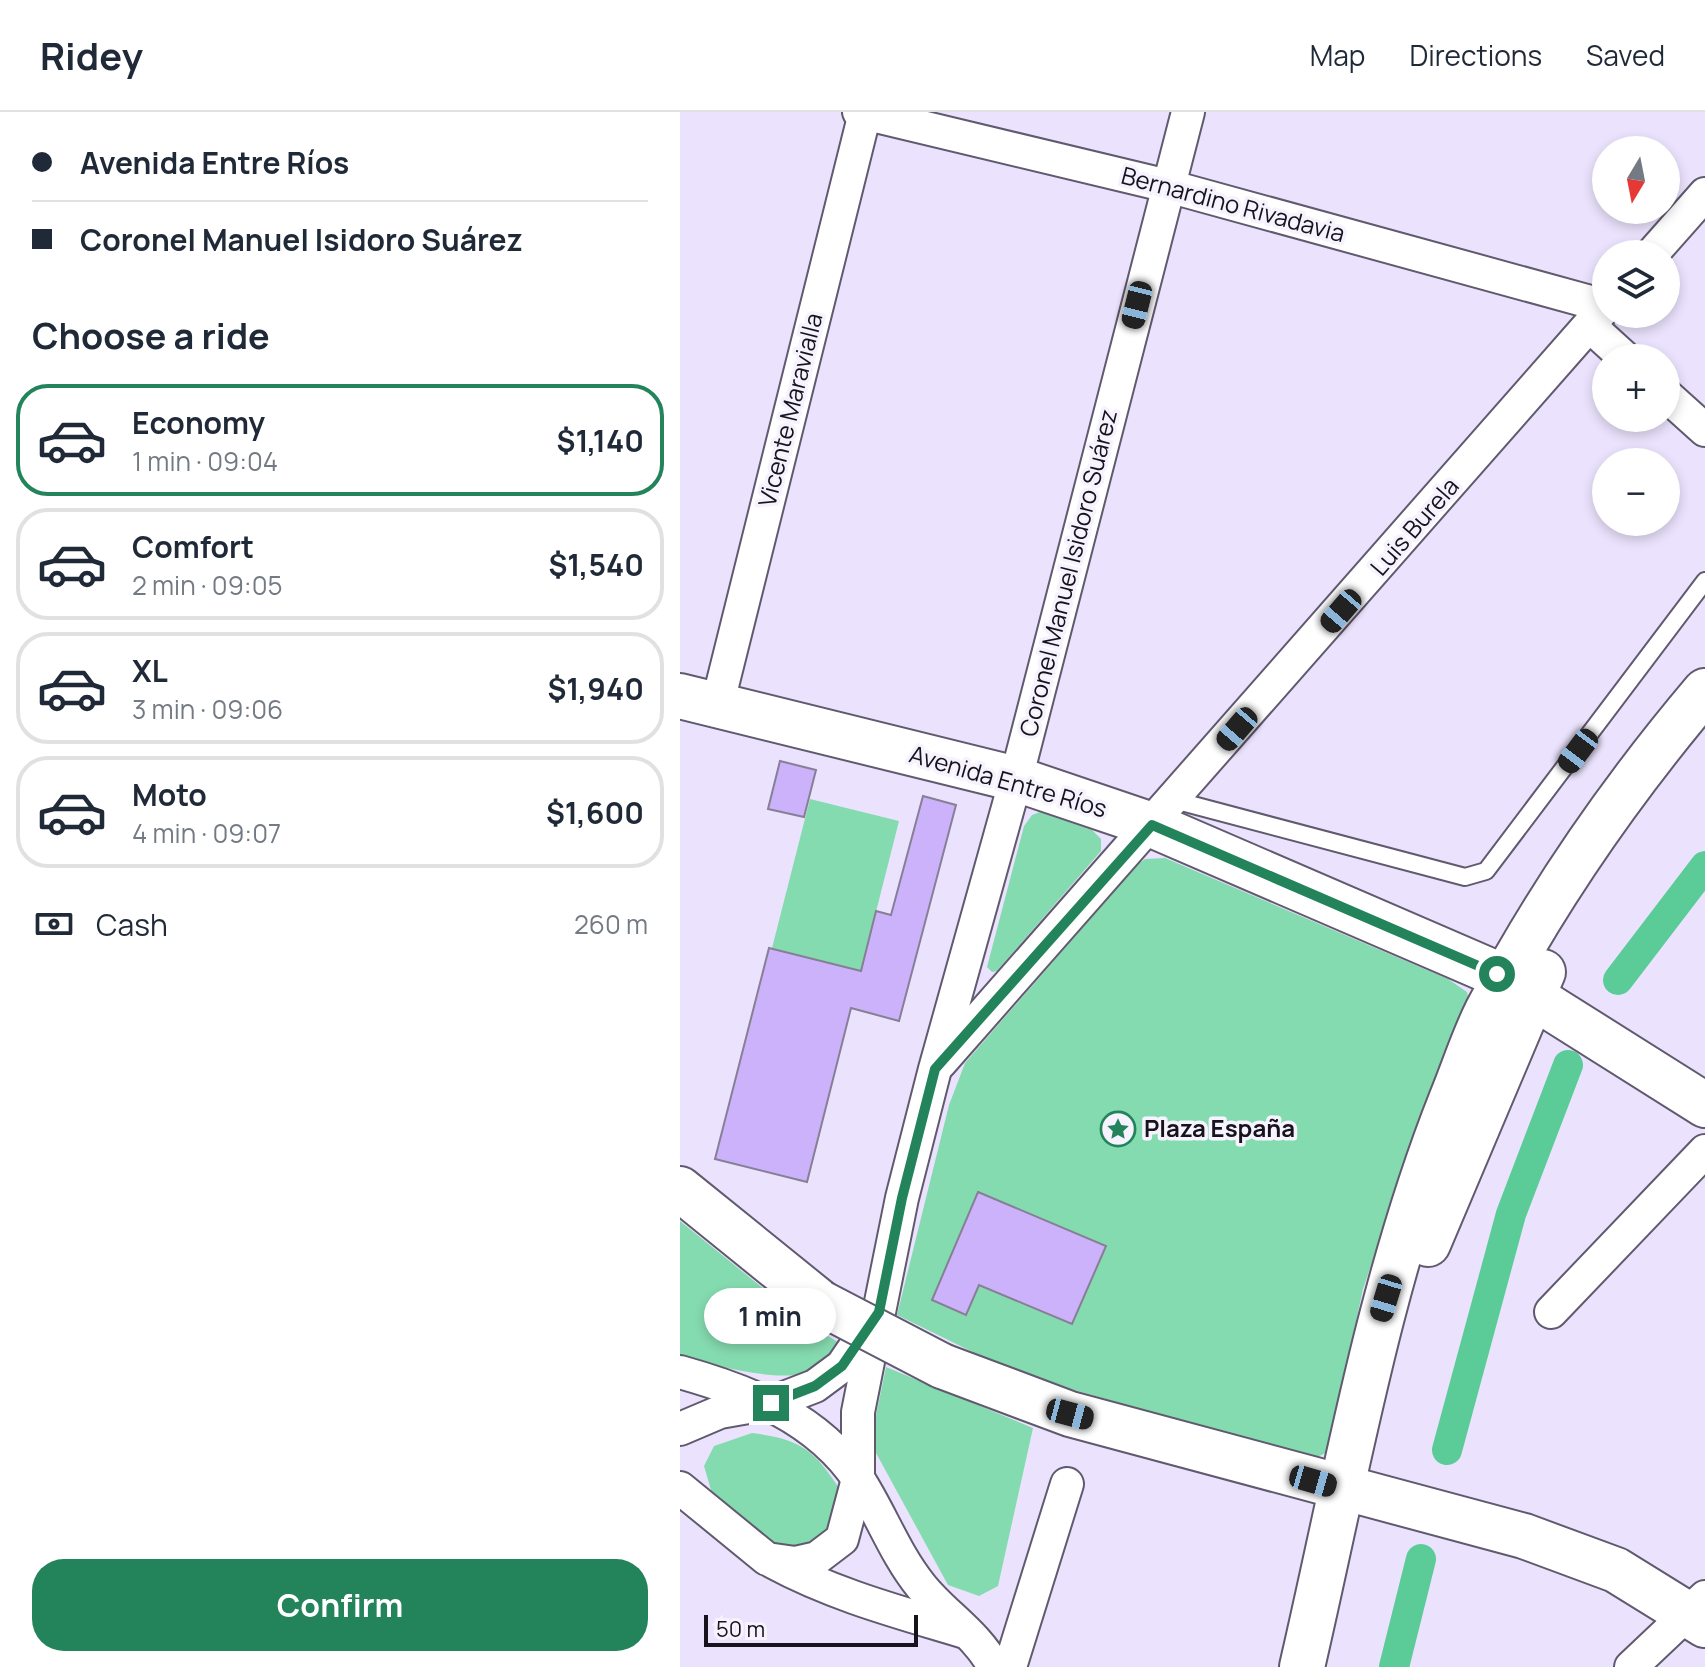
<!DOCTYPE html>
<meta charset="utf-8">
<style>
:root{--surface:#fff;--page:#f6f6f7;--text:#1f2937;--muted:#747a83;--line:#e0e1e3;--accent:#23835b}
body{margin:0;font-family:Manrope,sans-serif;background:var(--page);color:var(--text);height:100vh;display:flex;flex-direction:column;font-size:30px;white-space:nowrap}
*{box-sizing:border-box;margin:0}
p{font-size:26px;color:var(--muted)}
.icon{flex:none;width:44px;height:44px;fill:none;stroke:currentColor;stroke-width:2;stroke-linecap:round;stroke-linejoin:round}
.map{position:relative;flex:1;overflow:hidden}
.side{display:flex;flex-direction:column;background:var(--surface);width:680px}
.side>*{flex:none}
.guide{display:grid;align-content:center;height:176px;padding:0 32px;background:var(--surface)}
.needle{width:52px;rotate:190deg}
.fabs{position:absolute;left:912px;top:24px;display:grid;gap:16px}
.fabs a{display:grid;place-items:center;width:88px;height:88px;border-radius:50%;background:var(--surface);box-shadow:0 4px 12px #0003;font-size:40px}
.scale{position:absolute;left:24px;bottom:20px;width:214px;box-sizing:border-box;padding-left:8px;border:4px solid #16131c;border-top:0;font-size:22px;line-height:28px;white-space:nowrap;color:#16131c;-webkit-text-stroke:6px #f6f3fe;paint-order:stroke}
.end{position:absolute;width:36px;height:36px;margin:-18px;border:10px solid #23835b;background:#fff;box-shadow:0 0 0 4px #fff}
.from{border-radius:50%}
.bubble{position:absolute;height:56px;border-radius:28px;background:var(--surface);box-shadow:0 4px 12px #0003;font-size:26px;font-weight:700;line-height:56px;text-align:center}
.car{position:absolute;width:24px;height:48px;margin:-24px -12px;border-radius:10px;box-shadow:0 0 6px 2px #0007;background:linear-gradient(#222 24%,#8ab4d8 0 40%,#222 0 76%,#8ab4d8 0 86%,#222 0)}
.guide b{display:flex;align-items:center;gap:28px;height:76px;font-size:30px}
.guide b+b{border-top:2px solid var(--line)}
.guide i{width:20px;height:20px;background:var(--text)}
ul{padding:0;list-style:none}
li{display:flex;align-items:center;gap:24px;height:112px;margin:0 16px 12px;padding:0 16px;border:4px solid var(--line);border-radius:32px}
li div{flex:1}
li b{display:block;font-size:30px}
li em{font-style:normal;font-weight:700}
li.current{border-color:var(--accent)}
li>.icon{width:72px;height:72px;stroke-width:1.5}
h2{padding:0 32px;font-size:36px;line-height:96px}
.pay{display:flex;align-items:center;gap:20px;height:88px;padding:0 32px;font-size:30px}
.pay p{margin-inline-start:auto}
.action{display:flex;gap:16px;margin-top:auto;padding:16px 32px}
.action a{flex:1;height:92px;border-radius:32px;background:var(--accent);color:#fff;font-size:32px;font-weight:700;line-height:92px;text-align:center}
header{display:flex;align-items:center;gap:48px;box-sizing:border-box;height:112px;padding:0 40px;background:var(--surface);border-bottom:2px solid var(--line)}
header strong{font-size:38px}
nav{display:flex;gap:44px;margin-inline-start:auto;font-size:28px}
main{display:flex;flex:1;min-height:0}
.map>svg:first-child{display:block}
.green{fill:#85dbb0}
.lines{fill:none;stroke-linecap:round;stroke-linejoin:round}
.canal{stroke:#5bcc98;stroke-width:30}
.building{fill:#cbb2fa;stroke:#867f95;stroke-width:2}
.service-casing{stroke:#615a6f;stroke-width:20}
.minor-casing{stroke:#615a6f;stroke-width:36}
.primary-casing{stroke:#615a6f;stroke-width:48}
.service{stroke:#fff;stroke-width:16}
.minor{stroke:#fff;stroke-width:32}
.primary{stroke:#fff;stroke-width:44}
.primary-bridge-casing{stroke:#615a6f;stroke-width:48;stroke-linecap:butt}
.primary-bridge{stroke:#fff;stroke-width:44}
.route{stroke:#23835b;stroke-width:10}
.labels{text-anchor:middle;stroke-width:7;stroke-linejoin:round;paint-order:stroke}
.street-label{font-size:24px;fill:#16131c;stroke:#f6f3fe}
.poi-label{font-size:24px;font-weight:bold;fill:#16131c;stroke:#f6f3fe;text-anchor:start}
</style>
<header>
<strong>Ridey</strong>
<nav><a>Map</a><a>Directions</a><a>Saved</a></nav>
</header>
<main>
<section class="side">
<div class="guide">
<b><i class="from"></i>Avenida Entre Ríos</b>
<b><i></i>Coronel Manuel Isidoro Suárez</b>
</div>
<h2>Choose a ride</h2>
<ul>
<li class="current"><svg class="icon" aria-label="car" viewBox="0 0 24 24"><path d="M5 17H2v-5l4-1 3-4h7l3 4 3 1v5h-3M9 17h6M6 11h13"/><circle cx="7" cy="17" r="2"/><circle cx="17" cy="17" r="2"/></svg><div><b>Economy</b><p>1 min · 09:04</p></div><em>$1,140</em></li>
<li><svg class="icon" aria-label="car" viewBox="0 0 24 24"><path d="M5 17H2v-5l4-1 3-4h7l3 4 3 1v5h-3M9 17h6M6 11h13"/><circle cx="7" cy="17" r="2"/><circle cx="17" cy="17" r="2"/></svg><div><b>Comfort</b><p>2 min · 09:05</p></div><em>$1,540</em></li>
<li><svg class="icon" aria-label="car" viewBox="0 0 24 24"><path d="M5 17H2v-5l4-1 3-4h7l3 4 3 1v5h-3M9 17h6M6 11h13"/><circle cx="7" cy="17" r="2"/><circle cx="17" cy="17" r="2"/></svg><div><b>XL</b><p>3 min · 09:06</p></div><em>$1,940</em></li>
<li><svg class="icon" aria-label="car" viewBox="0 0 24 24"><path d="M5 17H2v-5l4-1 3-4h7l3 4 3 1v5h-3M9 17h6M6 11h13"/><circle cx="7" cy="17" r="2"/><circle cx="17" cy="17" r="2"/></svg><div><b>Moto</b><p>4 min · 09:07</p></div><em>$1,600</em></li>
</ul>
<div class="pay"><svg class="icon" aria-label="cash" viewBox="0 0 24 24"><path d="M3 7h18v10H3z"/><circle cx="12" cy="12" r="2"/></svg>Cash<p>260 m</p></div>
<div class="action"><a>Confirm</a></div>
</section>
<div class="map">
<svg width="1025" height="1555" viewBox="0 0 1025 1555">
<rect width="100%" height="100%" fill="#ebe3fd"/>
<g class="green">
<path d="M130,687L219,709L181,859L92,836Z"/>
<path d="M360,700L412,718L421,727V739L317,859L312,860L307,855L344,714L352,703Z"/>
<path d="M485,746L768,867L787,880L790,891L730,1037L683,1177L648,1340L633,1347L391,1277L303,1245L217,1203L269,993L285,951L457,753L465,747Z"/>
<path d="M0,1109L126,1211L163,1233C158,1239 153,1248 147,1252C113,1278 39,1253 0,1245Z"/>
<path d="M206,1255L353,1316L318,1474L299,1484L268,1473L196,1341L193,1318Z"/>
<path d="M72,1321C119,1327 133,1336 159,1376C148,1426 155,1433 100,1439L33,1385L24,1354L34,1334Z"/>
</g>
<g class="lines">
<g class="canal">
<path d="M938,868L1025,754"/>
<path d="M767,1338L831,1102L888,953"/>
<path d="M714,1555L741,1447"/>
</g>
</g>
<g class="building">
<path d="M100,649L136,658L124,705L88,697Z"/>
<path d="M243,684L276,693L219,909L171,896L127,1070L35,1047L89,836L181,859L196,799L211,803Z"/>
<path d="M298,1080L426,1134L392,1212L299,1173L286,1203L252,1188Z"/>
</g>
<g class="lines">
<g class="service-casing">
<path id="service" d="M494,688L785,765L806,759L1025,469"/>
</g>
<g class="minor-casing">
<g id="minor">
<path d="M179,0L488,74L925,194"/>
<path d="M972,142L1025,82"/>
<path d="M911,215L945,246"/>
<path d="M986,283L1025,318"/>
<path d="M37,594L185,1"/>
<path d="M260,951L926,194"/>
<path d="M871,1200L1025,1039"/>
<path d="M0,1260C68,1279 138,1306 179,1368C201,1402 215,1442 241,1474C263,1502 297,1522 314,1555"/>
<path d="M0,1317L40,1300L91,1291L135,1274L162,1254L199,1200L222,1086L255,957L336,667L508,0"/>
<path d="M0,1376L87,1447L115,1451L137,1446L162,1427L178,1367V1300L195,1214"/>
<path d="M93,1450C154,1483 219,1500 285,1520"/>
<path d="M330,1555L387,1372"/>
<path d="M951,1555L1025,1485"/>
</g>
</g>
<g class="primary-casing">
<g id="primary">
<path d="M0,584L336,667L472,713L817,862L1025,993"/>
<path d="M0,1077L141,1191"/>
<path d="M748,1132L863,860"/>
<path d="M262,1254L390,1302L844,1424L936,1458L1025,1513"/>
<path d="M622,1555C666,1365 699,1170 771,988C783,959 793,927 807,899C867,785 942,677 1025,579"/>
</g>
</g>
<use href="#service" class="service"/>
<use href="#minor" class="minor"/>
<use href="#primary" class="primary"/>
<g class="primary-bridge-casing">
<path id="primary-bridge" d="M141,1191L262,1254"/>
</g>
<use href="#primary-bridge" class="primary-bridge"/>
</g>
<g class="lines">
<path class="route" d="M91,1291L135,1274L162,1254L199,1200L222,1086L255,957L472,713L817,862"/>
</g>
<defs>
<g id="sight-ring" transform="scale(1.8)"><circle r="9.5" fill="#f6f3fe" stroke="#23835b" stroke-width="1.5"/><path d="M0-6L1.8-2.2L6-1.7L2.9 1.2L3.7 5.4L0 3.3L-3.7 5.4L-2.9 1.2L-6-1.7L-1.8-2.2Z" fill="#23835b"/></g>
</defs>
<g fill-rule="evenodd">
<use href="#sight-ring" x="438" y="1017"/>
</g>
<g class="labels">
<g class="street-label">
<text transform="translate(553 93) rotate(15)" y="8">Bernardino Rivadavia</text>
<text transform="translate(111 298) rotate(-76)" y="8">Vicente Maravialla</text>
<text transform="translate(735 415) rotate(-49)" y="8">Luis Burela</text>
<text transform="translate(389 461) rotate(-76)" y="8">Coronel Manuel Isidoro Suárez</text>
<text transform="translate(328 670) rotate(16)" y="8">Avenida Entre Ríos</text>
</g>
<g class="poi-label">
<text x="464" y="1025">Plaza España</text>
</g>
</g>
</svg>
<div class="fabs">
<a><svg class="needle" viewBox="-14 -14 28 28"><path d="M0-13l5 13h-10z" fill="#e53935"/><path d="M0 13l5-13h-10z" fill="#747a83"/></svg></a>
<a><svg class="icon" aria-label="layers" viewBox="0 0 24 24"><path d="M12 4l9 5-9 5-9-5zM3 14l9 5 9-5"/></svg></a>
<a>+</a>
<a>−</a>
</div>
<div class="scale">50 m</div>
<i class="end from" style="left:817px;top:862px"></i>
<i class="end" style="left:91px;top:1291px"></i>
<div class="bubble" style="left:24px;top:1176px;width:132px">1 min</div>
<i class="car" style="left:457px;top:193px;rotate:194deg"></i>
<i class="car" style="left:661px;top:499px;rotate:221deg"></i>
<i class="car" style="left:557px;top:617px;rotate:221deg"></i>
<i class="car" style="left:898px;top:639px;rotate:217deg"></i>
<i class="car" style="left:706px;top:1186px;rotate:197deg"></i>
<i class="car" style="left:390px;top:1302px;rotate:105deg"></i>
<i class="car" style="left:633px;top:1369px;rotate:106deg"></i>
</div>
</main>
